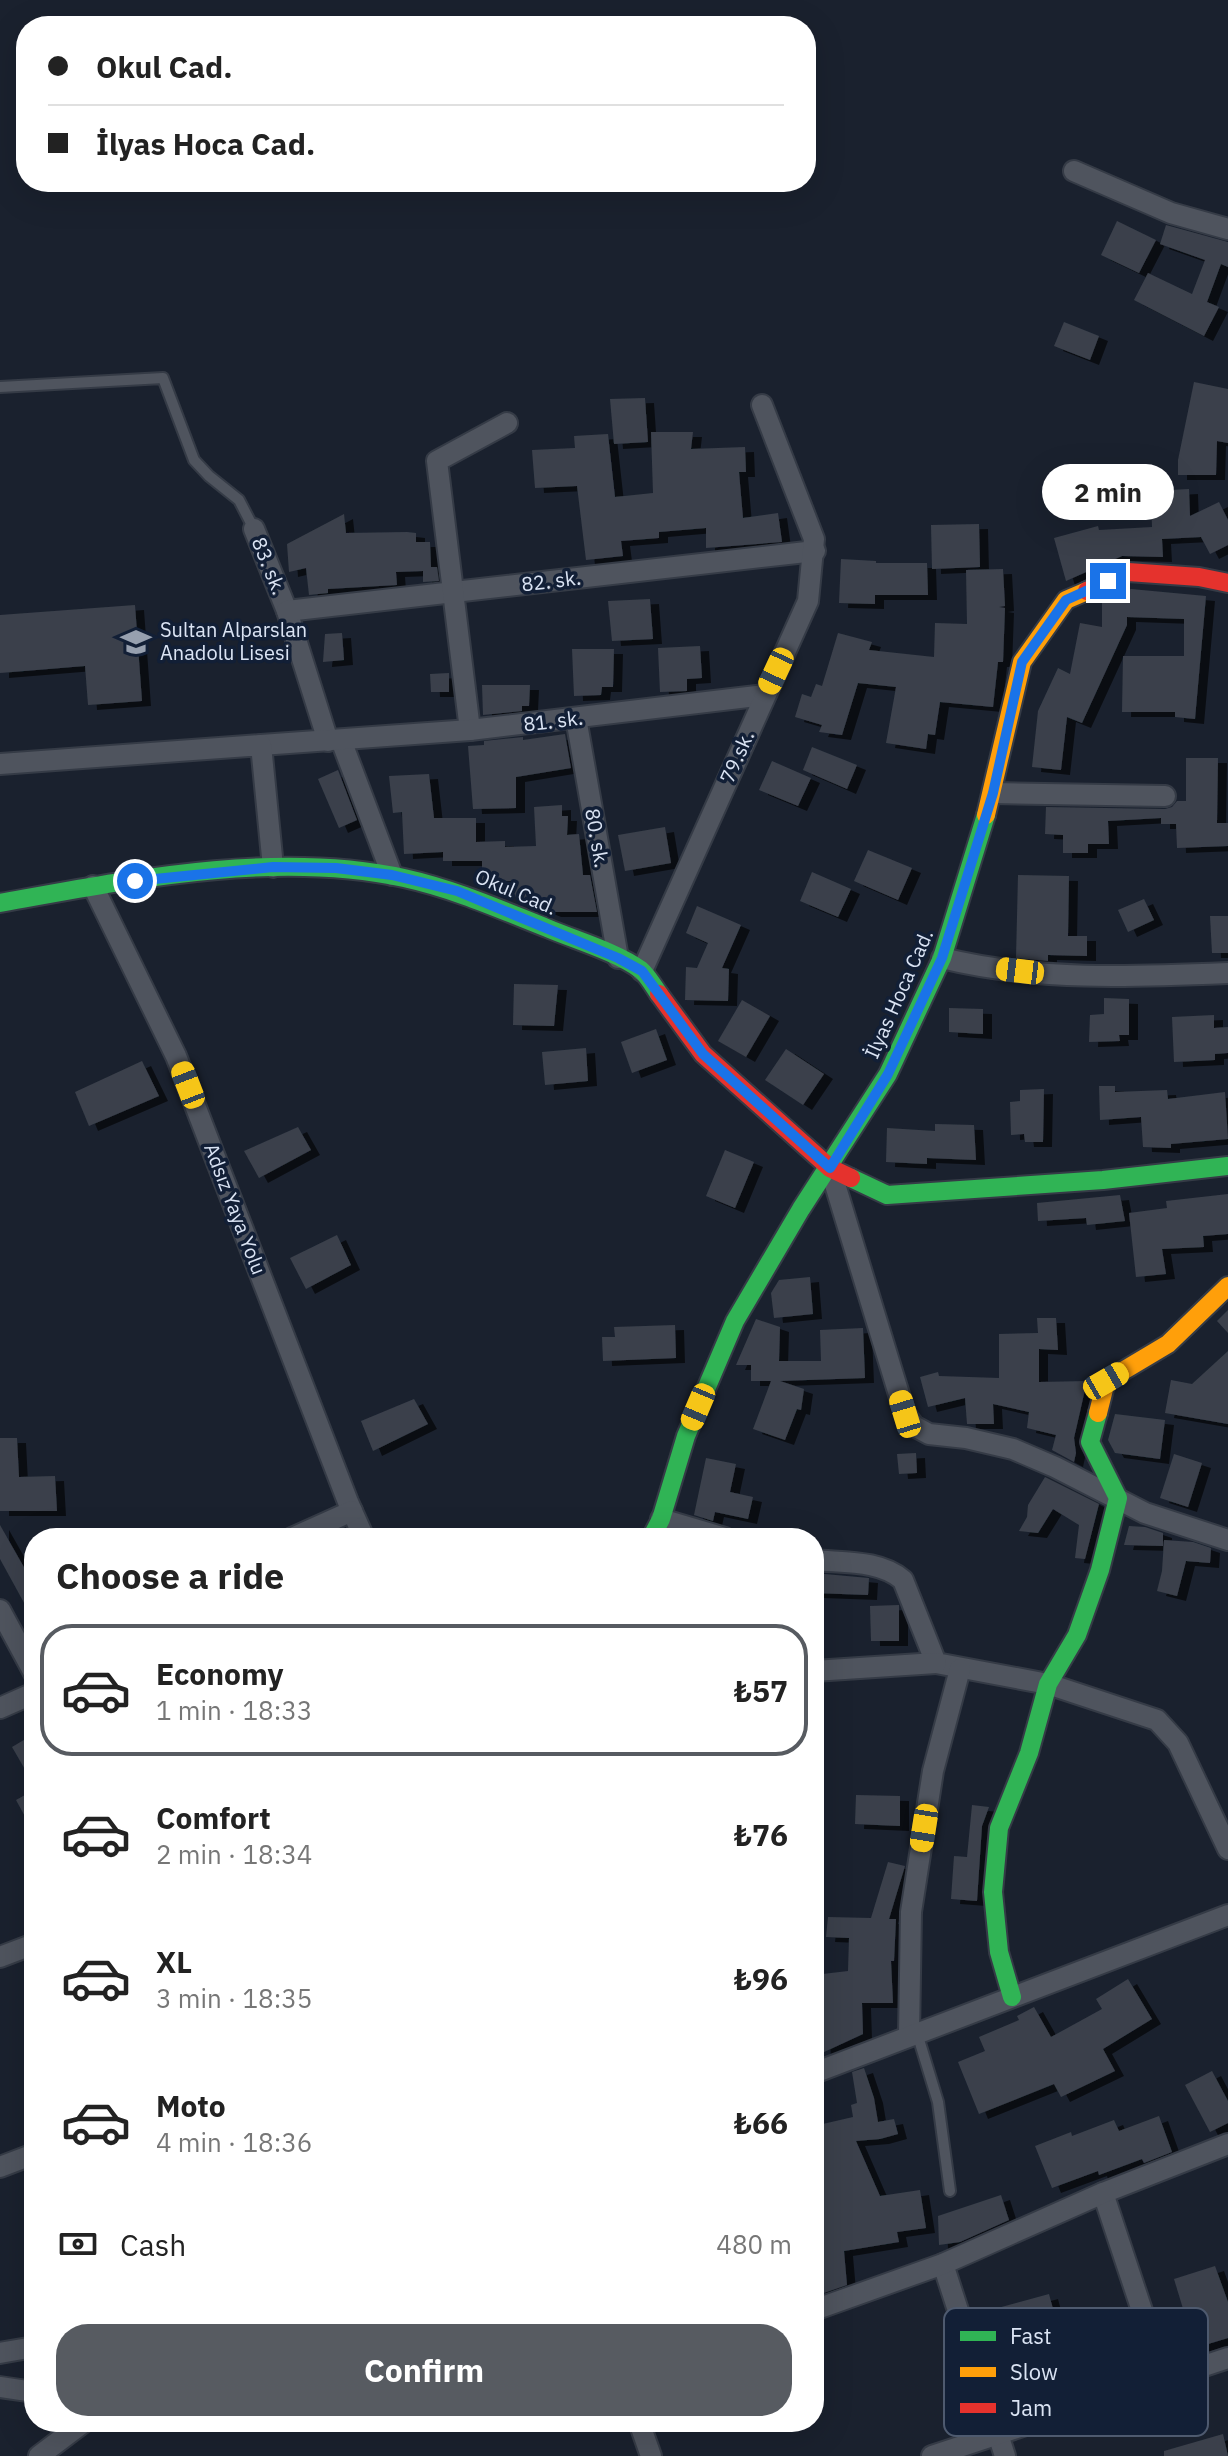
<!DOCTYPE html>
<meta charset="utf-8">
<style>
:root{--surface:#fff;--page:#f2f2f2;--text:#222;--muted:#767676;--line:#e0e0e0;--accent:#575b61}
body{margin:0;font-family:"IBM Plex Sans",sans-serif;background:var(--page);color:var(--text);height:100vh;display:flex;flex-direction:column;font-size:30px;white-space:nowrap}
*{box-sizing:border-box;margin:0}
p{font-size:26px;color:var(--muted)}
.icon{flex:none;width:44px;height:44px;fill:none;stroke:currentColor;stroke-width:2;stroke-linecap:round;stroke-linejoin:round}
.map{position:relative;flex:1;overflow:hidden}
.side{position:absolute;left:24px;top:1528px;width:800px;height:904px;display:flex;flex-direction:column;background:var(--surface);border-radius:32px;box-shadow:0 8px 32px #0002}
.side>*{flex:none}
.banner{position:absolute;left:16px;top:16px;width:800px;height:176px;border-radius:32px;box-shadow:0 8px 32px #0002;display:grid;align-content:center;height:176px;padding:0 32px;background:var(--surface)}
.end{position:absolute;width:36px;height:36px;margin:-18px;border:10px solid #1a73e8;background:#fff;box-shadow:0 0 0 4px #fff}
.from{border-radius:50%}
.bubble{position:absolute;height:56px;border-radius:28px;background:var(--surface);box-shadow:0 8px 32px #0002;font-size:26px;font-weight:700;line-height:56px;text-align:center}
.car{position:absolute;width:24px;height:48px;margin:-24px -12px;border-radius:10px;box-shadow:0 0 6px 2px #0007;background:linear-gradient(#f5c518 24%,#345 0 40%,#f5c518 0 76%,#345 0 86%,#f5c518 0)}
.banner b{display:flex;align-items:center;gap:28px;height:76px;font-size:30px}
.banner b+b{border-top:2px solid var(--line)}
.banner i{width:20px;height:20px;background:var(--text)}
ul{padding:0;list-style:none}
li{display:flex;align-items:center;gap:24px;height:132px;margin:0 16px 12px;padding:0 16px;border:4px solid transparent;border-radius:32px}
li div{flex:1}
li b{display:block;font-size:30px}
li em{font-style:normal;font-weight:700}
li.active{border-color:var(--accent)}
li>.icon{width:72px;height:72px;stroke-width:1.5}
h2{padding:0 32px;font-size:36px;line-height:96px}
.pay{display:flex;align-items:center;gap:20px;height:88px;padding:0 32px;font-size:30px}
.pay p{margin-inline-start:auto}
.primary-button{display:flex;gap:16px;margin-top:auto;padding:16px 32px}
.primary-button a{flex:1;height:92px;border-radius:32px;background:var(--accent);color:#fff;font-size:32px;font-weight:700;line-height:92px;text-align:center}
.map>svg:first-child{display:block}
.building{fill:#3a404b;filter:url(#shadow)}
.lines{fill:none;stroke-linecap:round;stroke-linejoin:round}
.lane-casing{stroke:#353b46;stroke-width:14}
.street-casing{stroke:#353b46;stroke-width:24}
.fast-casing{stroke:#353b46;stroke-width:22}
.slow-casing{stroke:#353b46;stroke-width:22}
.jam-casing{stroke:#353b46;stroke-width:22}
.lane{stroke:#4f545e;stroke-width:10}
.street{stroke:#4f545e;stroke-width:20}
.fast{stroke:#30b455;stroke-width:18}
.slow{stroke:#ff9f0a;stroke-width:18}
.jam{stroke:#e5322d;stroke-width:18}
.route{stroke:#1a73e8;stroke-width:10}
.labels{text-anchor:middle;stroke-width:7;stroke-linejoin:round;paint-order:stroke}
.street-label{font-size:20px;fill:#dbe4f4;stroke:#121f36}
.poi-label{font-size:20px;fill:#dbe4f4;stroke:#121f36;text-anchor:start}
.key{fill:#121f36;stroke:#4e5a6f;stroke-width:2}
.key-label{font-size:22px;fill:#dbe4f4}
</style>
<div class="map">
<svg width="1228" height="2456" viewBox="0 0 1228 2456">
<defs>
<filter id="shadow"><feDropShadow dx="9" dy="5" stdDeviation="0" flood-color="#0009"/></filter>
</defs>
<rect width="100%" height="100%" fill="#1a212e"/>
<g class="building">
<path d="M1117,221L1156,240L1139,273L1101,255Z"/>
<path d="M1166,225L1228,242V267L1221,264L1207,302L1219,307L1204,336L1134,300L1148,273L1192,294L1205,260L1160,244Z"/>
<path d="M1064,322L1099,336L1090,360L1054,346Z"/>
<path d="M1194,382L1228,389V443L1217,441L1216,475H1178V460Z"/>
<path d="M645,398L648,442L614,444L610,399Z"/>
<path d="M651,432H693L691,449L745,447L746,472H739L743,518L778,513L782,542L706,548V528L659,532V538L621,541L623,556L586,560L577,486L535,488L532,450L575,448L574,436L608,434L615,497L653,493Z"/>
<path d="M1189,489L1190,516L1219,502L1228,520V545L1210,554L1201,537L1162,539L1163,557L1122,556L1066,581L1054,538L1098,526L1099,530L1152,527L1151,491Z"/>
<path d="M344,514L346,533L407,532L416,533V542H430L431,567H437L439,581L423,582V571L396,572L397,585L328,589V593L309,595L306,568L289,572L287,544Z"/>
<path d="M979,524L980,567L932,569L931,525Z"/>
<path d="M841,559L876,561V563H927L928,595H875V604L839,603Z"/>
<path d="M1003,569L1005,606L999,607L1005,608L1003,662H998L993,707L940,702L935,735L928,734L926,749L886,743L896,687L858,683L842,735L819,732L822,725L795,717L802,694L811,697L816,684L822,686L838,633L872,642L869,650L934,657L935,623L967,624L966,570Z"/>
<path d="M1131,589L1206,596L1195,719L1175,717V712H1122L1123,656H1184V619L1127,617V625L1082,723L1067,717L1061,770L1032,767L1038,711L1058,668L1070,674L1080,623L1102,627V602Z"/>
<path d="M650,599L653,639L612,641L608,601Z"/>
<path d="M135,605L142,701L88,705L85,666L0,673V615Z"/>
<path d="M342,633L344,660L323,662L325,634Z"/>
<path d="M700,646L702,678L687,679V691L660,692L658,648Z"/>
<path d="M572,649H614L613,687H602L601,695L574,696Z"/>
<path d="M449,673V692H431L430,674Z"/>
<path d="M482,685H530L529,706H522V711L483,715Z"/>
<path d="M565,734L571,768L516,777V808L473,809L468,746L484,745V741L523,737V740Z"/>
<path d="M812,747L857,765L847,789L803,770Z"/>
<path d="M1186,758H1218L1217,823H1228V846L1177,848L1176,824H1161V818L1108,821L1109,844H1088V853H1063V835L1045,834L1046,807L1165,809L1172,807L1177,801H1186Z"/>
<path d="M772,761L811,778L798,806L759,790Z"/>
<path d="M338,770L357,820L339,828L318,779Z"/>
<path d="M429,774L434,818H476V842L505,841V847L536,846L534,807L562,805V816H568L567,835L579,834L583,875H590L597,912H552L530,903V899L519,898L514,896L513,881L482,882V861H443V852L404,854L402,812L393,813L389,776Z"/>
<path d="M665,827L671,863L625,871L618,835Z"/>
<path d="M868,850L912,868L898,900L854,881Z"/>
<path d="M812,872L851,889L838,917L800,901Z"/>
<path d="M1018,875L1069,876L1068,936H1087V956L1048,955V961L1016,958Z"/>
<path d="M1144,899L1154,920L1128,932L1118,910Z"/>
<path d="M697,906L741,925L722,968L729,969L728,1001L685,1000L686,967L697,968L708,943L686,933Z"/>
<path d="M1210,916H1228V953H1212Z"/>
<path d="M514,984L558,985L554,1026L513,1025Z"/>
<path d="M1104,998L1129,999V1035H1119L1120,1041L1089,1042L1090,1015L1104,1014Z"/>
<path d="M742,1000L770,1016L746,1057L718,1041Z"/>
<path d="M949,1008L983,1009V1034L949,1032Z"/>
<path d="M1214,1015V1028L1228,1027V1053L1215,1054V1060L1174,1062L1172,1017Z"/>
<path d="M656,1029L667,1060L632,1073L621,1042Z"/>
<path d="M586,1048L588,1081L545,1085L542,1052Z"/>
<path d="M786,1049L824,1074L803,1105L765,1080Z"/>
<path d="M142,1061L159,1096L89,1126L75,1092Z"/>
<path d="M1099,1086H1115V1092L1167,1090L1168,1099L1225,1092L1228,1139L1171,1144V1148L1143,1147L1141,1117L1100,1120Z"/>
<path d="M1044,1089L1043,1142H1025L1024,1134L1011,1135L1010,1102L1020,1101V1090Z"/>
<path d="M935,1124L974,1125L976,1160L927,1158V1164L886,1162L887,1128L935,1131Z"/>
<path d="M298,1127L311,1150L259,1178L244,1151Z"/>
<path d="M725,1150L754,1162L735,1208L706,1196Z"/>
<path d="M1228,1194V1234L1203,1236L1204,1247L1162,1249L1166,1274L1136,1277L1129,1213L1167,1208L1166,1201Z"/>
<path d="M1120,1195L1125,1221L1087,1225L1086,1218L1038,1221L1037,1203Z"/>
<path d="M337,1235L351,1265L306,1289L290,1258Z"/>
<path d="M810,1277L813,1314L774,1318L771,1293L779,1280Z"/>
<path d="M1228,1310V1333L1217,1321Z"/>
<path d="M1037,1318H1056L1058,1350L1039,1349V1382L1087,1381L1074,1438L1076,1453L1074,1462L1052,1450L1056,1435L1027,1428L1029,1412L993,1404L994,1424H967L965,1398L928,1407L920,1377L938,1372L939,1376L999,1378V1334L1038,1333Z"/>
<path d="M756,1319L780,1327L779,1361H821L820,1330L863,1328L865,1378L780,1381L804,1389L801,1410L797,1409L785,1440L753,1429L771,1381H751V1365H736Z"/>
<path d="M675,1325L676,1358L603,1361L602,1337H615L614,1327Z"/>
<path d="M1228,1351V1424L1165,1413L1171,1380L1192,1384Z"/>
<path d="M414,1399L428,1424L373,1451L361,1421Z"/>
<path d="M1115,1414L1165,1420L1160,1459L1115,1453L1108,1440Z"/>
<path d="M0,1438H17L19,1477L55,1476L57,1511H0Z"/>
<path d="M916,1453L917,1473L899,1474L897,1454Z"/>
<path d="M1174,1454L1202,1463L1188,1507L1160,1498Z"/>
<path d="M706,1458L736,1464L730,1492L753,1497L748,1519L715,1512L713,1521L694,1515Z"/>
<path d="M1045,1477L1099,1504L1085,1559L1075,1558L1079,1525L1053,1509L1038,1533L1019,1531L1027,1517L1028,1505Z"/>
<path d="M0,1525L34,1585V1621L0,1559Z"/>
<path d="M1129,1526L1145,1527L1163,1533V1546L1124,1545Z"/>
<path d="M1164,1540L1193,1542L1211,1548L1210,1563L1186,1561L1177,1596L1157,1591L1162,1571Z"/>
<path d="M814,1573L869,1578L868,1595L814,1593Z"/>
<path d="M899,1605V1641H871L870,1606Z"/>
<path d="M34,1734V1785L12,1747Z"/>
<path d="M34,1790V1833L16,1800Z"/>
<path d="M856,1795L900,1796V1826L855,1824Z"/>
<path d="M972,1805L989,1807L982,1826L977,1901L951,1899L954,1856L967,1857Z"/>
<path d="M888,1862L905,1866L889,1919H896L894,1961H891L893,2003H862L863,2034L822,2053L819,2006L814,2007V1975L848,1971L849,1938L826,1937L828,1917L871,1918Z"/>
<path d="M1128,1979L1152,2019L1103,2049L1115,2071L1061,2097L1054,2084L979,2114L958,2062L985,2051L979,2037L1019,2020L1017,2016L1034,2007L1051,2037L1102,2009L1096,1999Z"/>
<path d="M864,2068L874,2098L878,2122L894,2119L898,2134L880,2139L856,2141L880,2196L920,2190L926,2228L897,2232L899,2242L844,2251L847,2285L818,2295L814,2272V2126L853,2117L851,2105L857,2103L852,2072Z"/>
<path d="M1212,2071L1228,2101V2123L1210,2132L1185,2085Z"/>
<path d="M1159,2116L1172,2152L1144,2163L1142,2159L1099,2175L1098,2171L1052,2188L1035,2146L1071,2132L1072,2136L1114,2120L1119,2131Z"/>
<path d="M1001,2195L1009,2220L960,2242L939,2245L938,2216Z"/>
<path d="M1215,2266L1228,2302V2338L1195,2348L1174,2279Z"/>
<path d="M1049,2294L1076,2395L1022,2413L994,2309Z"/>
<path d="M1223,2434L1228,2456H1164V2451Z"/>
</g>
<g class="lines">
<g class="lane-casing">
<g id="lane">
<path d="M0,387L163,378L194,460L209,476L239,500L254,529"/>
<path d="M917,2033L938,2102L950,2191"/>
</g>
</g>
<g class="street-casing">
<g id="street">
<path d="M1074,171L1171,213L1228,229"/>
<path d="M254,529L287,611L328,741"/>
<path d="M287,611L815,551"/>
<path d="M576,718L618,958"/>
<path d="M470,730L437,461L507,423"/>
<path d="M341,740L392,875"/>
<path d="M261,745L470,730L765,695"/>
<path d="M0,764L261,745L273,867"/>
<path d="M993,793L1165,796"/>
<path d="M93,886L176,1056L348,1502L364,1538"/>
<path d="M942,958C1035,981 1133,977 1228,973"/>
<path d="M642,971L808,601L814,539L762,405"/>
<path d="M830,1168L905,1414L914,1426L929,1434L966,1438L1013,1449L1055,1467L1145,1513L1228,1540"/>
<path d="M661,1519L725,1538"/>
<path d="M292,1538L352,1511"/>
<path d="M814,1560C844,1563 880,1560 903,1580L936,1663L1048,1684L1157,1720L1178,1743L1228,1849"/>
<path d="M0,1610L34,1673"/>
<path d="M814,1671L936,1663"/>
<path d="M0,1708L34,1693"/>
<path d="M0,1957L34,1944"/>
<path d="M909,2036L911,1912L933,1771L960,1669"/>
<path d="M814,2073L1228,1915"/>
<path d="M0,2167L34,2154"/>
<path d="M1103,2193L1165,2380"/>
<path d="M943,2264L1005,2456"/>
<path d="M814,2310L943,2264L1103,2193L1228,2144"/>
<path d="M0,2353L34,2347"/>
<path d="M0,2387L34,2392"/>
<path d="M639,2422L651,2456"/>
<path d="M39,2456L84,2422"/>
<path d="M932,2456L1228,2358"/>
</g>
</g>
<g class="fast-casing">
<g id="fast">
<path d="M0,903C128,880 275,850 404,878C454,889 499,909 547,928C575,940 617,952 641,970C648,976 654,987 659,994"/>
<path d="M851,1178L887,1195L1103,1180L1228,1166"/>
<path d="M651,1538L661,1519L686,1436L735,1321L801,1209L888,1074L942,958L986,815"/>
<path d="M1012,1997L999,1952L993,1892L999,1828L1029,1753L1048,1684L1077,1635L1100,1570L1118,1498L1090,1442L1098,1413"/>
</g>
</g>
<g class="slow-casing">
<g id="slow">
<path d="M986,815L1022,662L1066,600L1087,591"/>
<path d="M1098,1413L1106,1381L1168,1344L1228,1286"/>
</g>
</g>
<g class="jam-casing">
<g id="jam">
<path d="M1087,591L1128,572L1199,577L1228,583"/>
<path d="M659,994L703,1054L830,1168L851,1178"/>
</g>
</g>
<use href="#lane" class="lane"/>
<use href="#street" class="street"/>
<use href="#fast" class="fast"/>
<use href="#slow" class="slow"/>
<use href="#jam" class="jam"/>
</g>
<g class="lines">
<path class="route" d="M135,881L273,867L336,868L392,875L457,891L618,958L642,971L703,1054L830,1168L888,1074L942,958L993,793L1022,662L1066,600L1108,581"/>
</g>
<defs>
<g id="school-bare" transform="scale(2.4)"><path d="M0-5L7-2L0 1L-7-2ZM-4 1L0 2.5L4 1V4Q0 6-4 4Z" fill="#97a0af" stroke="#121f36" stroke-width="2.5" paint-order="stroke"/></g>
</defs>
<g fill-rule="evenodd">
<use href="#school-bare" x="136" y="642"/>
</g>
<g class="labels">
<g class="street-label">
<text transform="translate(269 566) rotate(68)" y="7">83. sk.</text>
<text transform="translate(551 581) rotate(-7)" y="7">82. sk.</text>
<text transform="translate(553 721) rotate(-7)" y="7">81. sk.</text>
<text transform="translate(737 757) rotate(-66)" y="7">79.sk.</text>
<text transform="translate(597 838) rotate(80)" y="7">80. sk.</text>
<text transform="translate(516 892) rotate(23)" y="7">Okul Cad.</text>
<text transform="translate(899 994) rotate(-66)" y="7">İlyas Hoca Cad.</text>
<text transform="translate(235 1209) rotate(69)" y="7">Adsız Yaya Yolu</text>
</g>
<g class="poi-label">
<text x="160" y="637">Sultan Alparslan<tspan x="160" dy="23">Anadolu Lisesi</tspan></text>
</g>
</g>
<rect x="944" y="2308" width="264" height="128" rx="12" class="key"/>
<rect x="960" y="2331" width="36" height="10" fill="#30b455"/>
<rect x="960" y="2367" width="36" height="10" fill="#ff9f0a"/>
<rect x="960" y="2403" width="36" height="10" fill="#e5322d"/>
<g class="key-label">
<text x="1010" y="2344">Fast</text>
<text x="1010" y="2380">Slow</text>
<text x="1010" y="2416">Jam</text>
</g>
</svg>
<i class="end from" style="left:135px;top:881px"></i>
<i class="end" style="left:1108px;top:581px"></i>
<div class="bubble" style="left:1042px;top:464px;width:132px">2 min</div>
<i class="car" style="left:776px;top:671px;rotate:205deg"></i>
<i class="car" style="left:1020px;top:971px;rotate:277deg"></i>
<i class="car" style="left:188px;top:1085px;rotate:339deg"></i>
<i class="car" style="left:1106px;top:1381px;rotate:60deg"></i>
<i class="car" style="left:698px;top:1407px;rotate:203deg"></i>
<i class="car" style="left:905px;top:1414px;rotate:343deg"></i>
<i class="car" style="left:924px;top:1828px;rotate:189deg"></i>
<div class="banner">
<b><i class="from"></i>Okul Cad.</b>
<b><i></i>İlyas Hoca Cad.</b>
</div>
<section class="side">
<h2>Choose a ride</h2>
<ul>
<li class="active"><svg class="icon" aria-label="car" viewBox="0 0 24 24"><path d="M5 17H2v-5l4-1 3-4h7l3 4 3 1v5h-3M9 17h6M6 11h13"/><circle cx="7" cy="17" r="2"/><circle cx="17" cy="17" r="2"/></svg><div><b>Economy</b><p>1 min · 18:33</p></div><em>₺57</em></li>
<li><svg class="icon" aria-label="car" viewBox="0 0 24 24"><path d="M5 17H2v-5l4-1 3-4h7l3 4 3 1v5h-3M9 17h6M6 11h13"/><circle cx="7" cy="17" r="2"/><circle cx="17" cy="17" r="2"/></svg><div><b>Comfort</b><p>2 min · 18:34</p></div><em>₺76</em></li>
<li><svg class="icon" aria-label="car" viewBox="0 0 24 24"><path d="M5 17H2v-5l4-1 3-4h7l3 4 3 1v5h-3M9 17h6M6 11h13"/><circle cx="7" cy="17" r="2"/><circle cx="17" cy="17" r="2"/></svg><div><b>XL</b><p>3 min · 18:35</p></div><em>₺96</em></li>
<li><svg class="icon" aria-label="car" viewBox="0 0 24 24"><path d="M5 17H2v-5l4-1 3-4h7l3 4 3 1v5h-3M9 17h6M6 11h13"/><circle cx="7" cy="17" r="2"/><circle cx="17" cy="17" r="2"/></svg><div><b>Moto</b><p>4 min · 18:36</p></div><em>₺66</em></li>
</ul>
<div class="pay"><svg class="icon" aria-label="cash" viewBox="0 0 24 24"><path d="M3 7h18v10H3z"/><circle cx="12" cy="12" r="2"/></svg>Cash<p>480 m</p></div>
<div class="primary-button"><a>Confirm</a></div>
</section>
</div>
